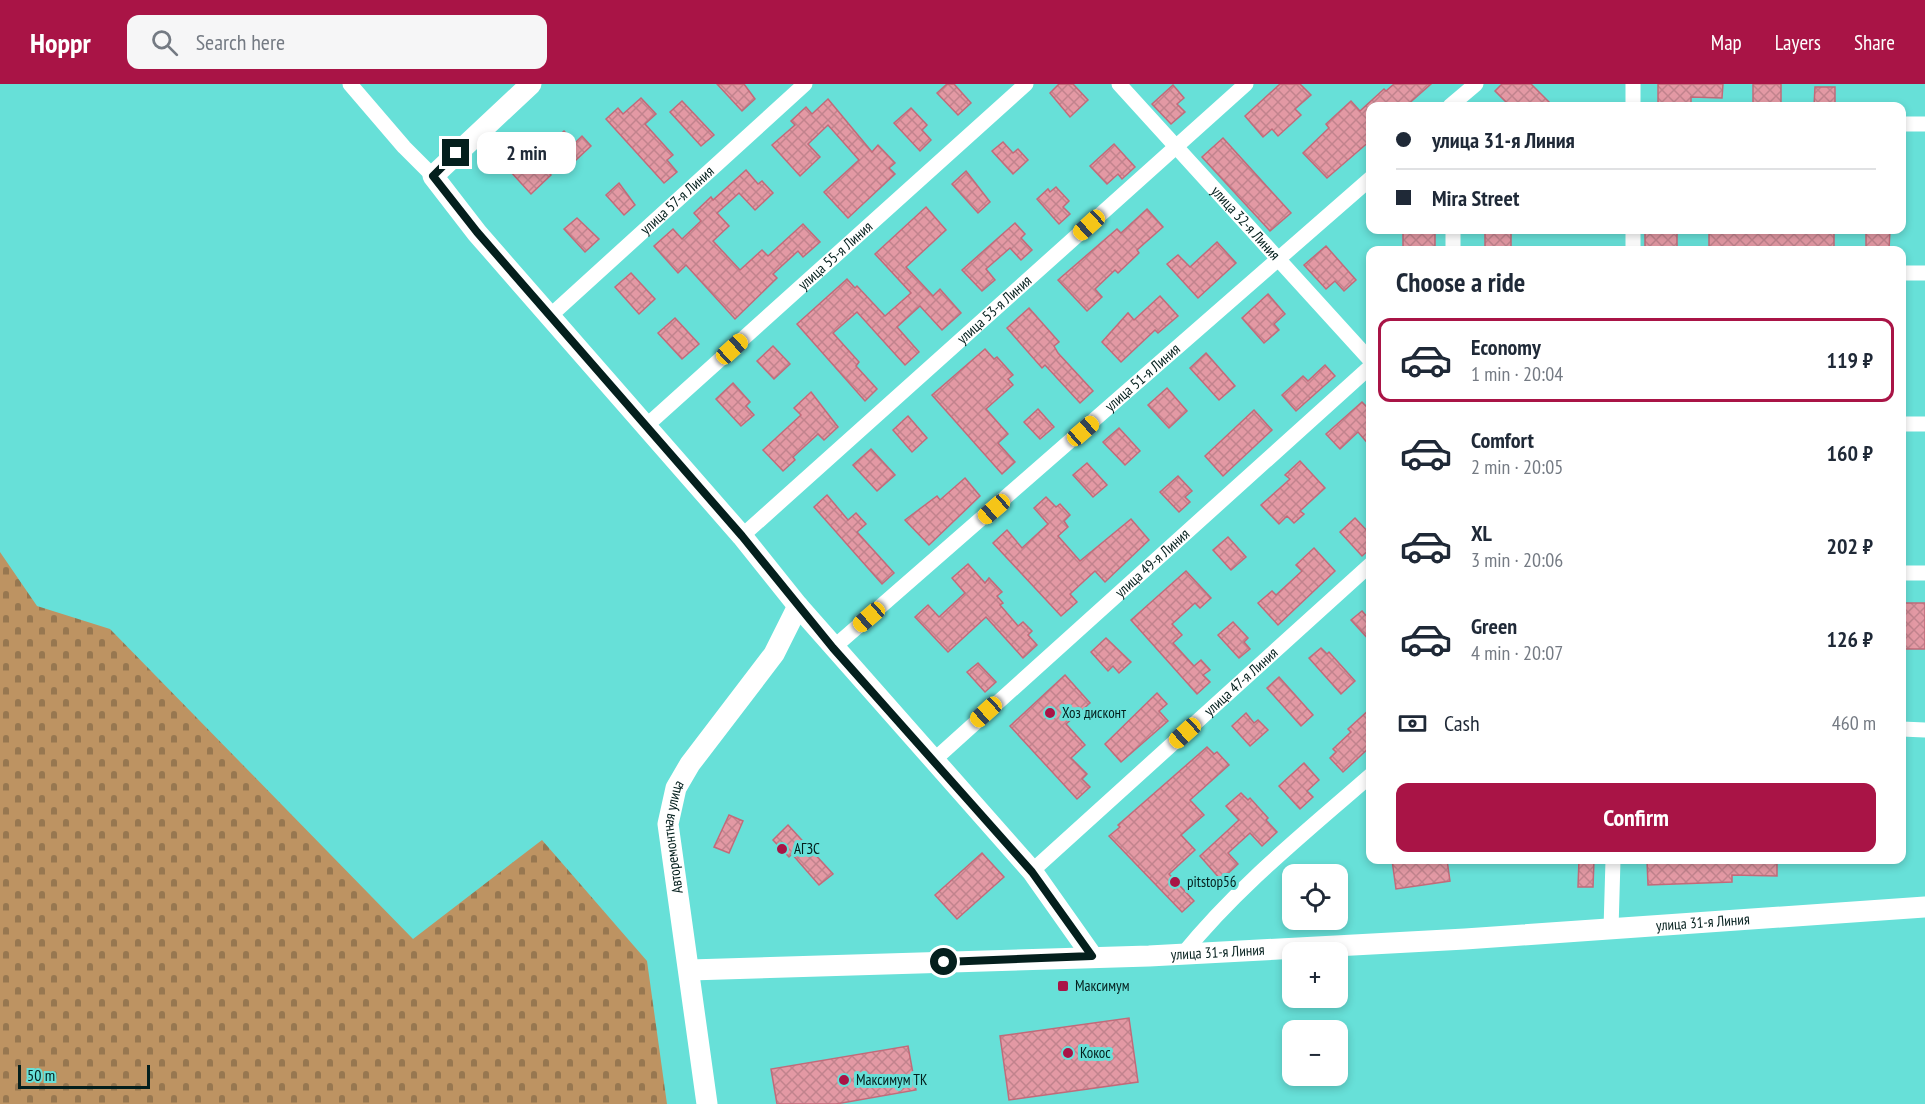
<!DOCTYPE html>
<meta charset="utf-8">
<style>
:root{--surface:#fff;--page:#f6f6f7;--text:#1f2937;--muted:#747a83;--line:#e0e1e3;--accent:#a91446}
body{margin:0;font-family:"PT Sans Narrow",sans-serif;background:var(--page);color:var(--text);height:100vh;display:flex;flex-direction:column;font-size:22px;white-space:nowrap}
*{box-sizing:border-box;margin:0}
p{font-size:20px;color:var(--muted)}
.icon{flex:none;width:33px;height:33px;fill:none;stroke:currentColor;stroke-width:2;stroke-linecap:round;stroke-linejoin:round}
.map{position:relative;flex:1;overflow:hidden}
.details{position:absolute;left:1366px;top:162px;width:540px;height:618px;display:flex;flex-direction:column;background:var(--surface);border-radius:12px;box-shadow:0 3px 9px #0003}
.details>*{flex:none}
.guide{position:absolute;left:1366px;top:18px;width:540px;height:132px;border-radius:12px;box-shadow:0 3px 9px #0003;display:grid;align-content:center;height:132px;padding:0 30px;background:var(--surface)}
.controls{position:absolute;left:1282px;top:780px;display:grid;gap:12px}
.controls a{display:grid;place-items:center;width:66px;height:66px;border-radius:12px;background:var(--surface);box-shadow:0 3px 9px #0003;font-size:30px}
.scale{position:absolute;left:18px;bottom:15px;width:132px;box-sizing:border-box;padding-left:6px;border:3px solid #041f1d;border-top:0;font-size:16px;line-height:21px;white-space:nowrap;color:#041f1d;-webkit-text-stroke:4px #67e0d8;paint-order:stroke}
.end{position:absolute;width:27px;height:27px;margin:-14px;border:8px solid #041f1d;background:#fff;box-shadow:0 0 0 3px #fff}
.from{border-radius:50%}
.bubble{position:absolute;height:42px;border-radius:12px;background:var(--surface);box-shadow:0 3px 9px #0003;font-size:20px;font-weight:600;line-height:42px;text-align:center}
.car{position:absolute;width:18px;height:36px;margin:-18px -9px;border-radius:8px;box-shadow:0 0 4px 2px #0007;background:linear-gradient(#f5c518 24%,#345 0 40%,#f5c518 0 76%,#345 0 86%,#f5c518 0)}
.guide b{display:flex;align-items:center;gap:21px;height:57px;font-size:22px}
.guide b+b{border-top:2px solid var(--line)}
.guide i{width:15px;height:15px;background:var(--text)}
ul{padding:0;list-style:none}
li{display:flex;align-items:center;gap:18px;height:84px;margin:0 12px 9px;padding:0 18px;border:3px solid transparent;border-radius:12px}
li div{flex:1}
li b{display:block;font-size:22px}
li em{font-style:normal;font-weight:600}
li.selected{border-color:var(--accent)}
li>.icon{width:54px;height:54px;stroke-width:1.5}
h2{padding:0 30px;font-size:27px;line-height:72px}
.pay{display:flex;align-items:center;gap:15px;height:66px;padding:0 30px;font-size:22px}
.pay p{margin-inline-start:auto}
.action{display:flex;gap:12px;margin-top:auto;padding:12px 30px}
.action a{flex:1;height:69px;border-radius:12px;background:var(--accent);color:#fff;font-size:24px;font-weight:600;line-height:69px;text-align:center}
header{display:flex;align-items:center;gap:36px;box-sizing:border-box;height:84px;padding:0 30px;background:var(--accent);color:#fff}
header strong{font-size:28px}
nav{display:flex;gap:33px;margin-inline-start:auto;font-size:21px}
.search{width:420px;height:54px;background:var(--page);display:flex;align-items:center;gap:15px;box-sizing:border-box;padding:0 21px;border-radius:12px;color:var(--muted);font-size:22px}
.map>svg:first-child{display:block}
.cemetery{fill:url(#cemetery-stones)}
.building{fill:url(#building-cross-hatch);stroke:#c16b7a;stroke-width:1.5}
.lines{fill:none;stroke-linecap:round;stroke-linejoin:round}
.street{stroke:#fff;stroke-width:15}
.secondary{stroke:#fff;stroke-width:21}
.route{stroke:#041f1d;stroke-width:8}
.poi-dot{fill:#a91446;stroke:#67e0d8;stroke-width:2}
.labels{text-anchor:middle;stroke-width:6;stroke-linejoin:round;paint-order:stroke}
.street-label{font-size:15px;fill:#041f1d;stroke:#67e0d8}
.poi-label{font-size:15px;fill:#041f1d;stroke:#67e0d8;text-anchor:start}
</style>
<header>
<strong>Hoppr</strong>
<div class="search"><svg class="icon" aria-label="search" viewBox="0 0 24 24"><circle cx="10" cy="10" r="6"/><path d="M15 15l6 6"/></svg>Search here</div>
<nav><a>Map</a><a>Layers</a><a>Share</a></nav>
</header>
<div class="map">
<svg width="1925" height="1020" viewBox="0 0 1925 1020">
<defs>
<pattern id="cemetery-stones" width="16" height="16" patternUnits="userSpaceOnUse" patternTransform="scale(1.5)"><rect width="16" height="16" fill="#bd9362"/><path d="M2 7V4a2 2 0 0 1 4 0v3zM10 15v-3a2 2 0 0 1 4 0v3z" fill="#977750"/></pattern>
<pattern id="building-cross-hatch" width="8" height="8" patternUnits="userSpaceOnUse" patternTransform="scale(1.5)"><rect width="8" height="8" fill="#e399a4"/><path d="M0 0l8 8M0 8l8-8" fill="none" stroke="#c1838d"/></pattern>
</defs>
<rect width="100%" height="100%" fill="#67e0d8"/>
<path class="cemetery" d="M0,468L37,522L110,545L413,855L542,756L647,877L667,1020H0Z"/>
<g class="building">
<path d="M717,0H744L755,15L742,27Z"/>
<path d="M947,0H954L971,19L958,31L937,9Z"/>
<path d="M1059,0H1073L1088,16L1070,33L1050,9Z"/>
<path d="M1280,0H1300L1311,11L1295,25L1301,31L1278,52L1272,45L1263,53L1245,32Z"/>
<path d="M1394,0H1431L1406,22H1371V56L1327,94L1303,69L1329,44L1326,40L1351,17L1360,27L1384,5L1386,7Z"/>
<path d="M1502,0H1531L1553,22H1510L1495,7Z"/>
<path d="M1658,0H1723L1722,14L1691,13V20H1658Z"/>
<rect x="1753" y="0" width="28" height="22"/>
<path d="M1173,1L1184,14L1177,20L1185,28L1171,40L1152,20Z"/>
<path d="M1815,3H1835V22H1814Z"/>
<path d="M641,14L656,30L645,40L673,71L667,76L677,88L664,99L606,35L618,24L623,30Z"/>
<path d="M828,15L872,68L878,61L895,79L889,84L895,90L848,134L824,108L859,76L828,41L808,60L820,73L800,92L772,61L795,41L791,37L806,23L812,30Z"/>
<path d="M682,17L714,51L701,62L670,28Z"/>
<path d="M911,24L927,41L922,46L931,56L920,67L894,39Z"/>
<path d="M564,47L575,59L582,52L591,62L575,77L568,69L548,88L551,91L531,110L510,87L538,62L542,67Z"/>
<path d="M1223,54L1291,129L1270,147L1202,73Z"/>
<path d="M1003,58L1013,69L1018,65L1028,76L1013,90L992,67Z"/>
<path d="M1114,60L1135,83L1122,95L1118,90L1107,100L1090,82Z"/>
<path d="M746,86L758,100L762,97L773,109L755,126L739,109L717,129L729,142L713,157L740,186L762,166L768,172L803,140L820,158L803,173L798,167L773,190L777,194L735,235L686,181L678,189L654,162L673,145L682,155L701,137L694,129L711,113L713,116Z"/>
<path d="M966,87L990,118L978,129L952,100Z"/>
<path d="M619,99L635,121L624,131L606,111Z"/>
<path d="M1056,103L1069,117L1063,123L1070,130L1059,140L1037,115L1048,105L1050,108Z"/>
<path d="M926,123L946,146L906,183L933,212L940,205L961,229L942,246L920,222L897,243L919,268L905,281L857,228L833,249L859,278L856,282L877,305L865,317L797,240L847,195L855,204L857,202L885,232L911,209L875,170Z"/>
<path d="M1147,125L1163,143L1137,166L1139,169L1118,189L1115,186L1095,205L1102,213L1087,227L1058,196L1117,145L1121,149Z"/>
<path d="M577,134L599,155L585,168L564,145Z"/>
<path d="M1015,139L1025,150L1021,154L1032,166L1021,176L1010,164L986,185L995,196L982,207L962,186Z"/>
<path d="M1403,146H1435V166L1403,165Z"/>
<rect x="1485" y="146" width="26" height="20"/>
<rect x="1645" y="146" width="32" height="20"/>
<rect x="1709" y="146" width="125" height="20"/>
<path d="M1866,146H1890L1889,166H1866Z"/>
<path d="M1217,158L1236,179L1198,214L1167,180L1178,171L1190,183Z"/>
<path d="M1326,162L1356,196L1344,207L1335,197L1326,205L1304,181Z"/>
<path d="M631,189L655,215L639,230L615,203Z"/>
<path d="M1268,210L1285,230L1274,240L1279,246L1264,259L1242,234Z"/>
<path d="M1160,212L1178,232L1158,249L1155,246L1121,278L1102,258L1128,229L1134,236Z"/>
<path d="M1029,224L1059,258L1054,262L1058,269L1093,307L1080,319L1045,281L1042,284L1007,244Z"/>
<path d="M675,234L699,260L682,275L658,249Z"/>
<path d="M773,262L790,280L774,295L757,277Z"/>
<path d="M985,265L994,275L997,273L1013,291L1008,295L1013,301L986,325L1008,350L998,359L1015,378L1002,390L932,311Z"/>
<path d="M1206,269L1235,302L1219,316L1190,284Z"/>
<path d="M1325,281L1335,292L1296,327L1282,311L1303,292L1308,297Z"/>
<path d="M733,299L750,318L746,322L754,331L741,342L716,315Z"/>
<path d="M1167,304L1187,327L1169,344L1148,321Z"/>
<path d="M811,308L838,343L824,356L818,350L793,373L795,376L783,387L763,366L801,331L794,324Z"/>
<path d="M1362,318L1371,327V363L1358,348L1340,365L1326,350Z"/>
<path d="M1038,325L1054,343L1040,355L1024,338Z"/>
<path d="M1254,326L1272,346L1223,392L1205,372Z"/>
<path d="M908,332L927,354L912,368L893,346Z"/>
<path d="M1119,344L1140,367L1125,381L1103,358Z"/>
<path d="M871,365L895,391L877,407L853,381Z"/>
<path d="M1300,377L1325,404L1300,427L1304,430L1294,439L1287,432L1279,440L1261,421L1290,395L1285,391Z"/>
<path d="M1087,379L1107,401L1093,413L1073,391Z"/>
<path d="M1178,392L1192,407L1185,413L1190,418L1179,428L1160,408Z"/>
<path d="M965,394L980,412L929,461L905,436L937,412L940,416Z"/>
<path d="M827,411L848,436L856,429L866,440L857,448L894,489L882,500L814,423Z"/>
<path d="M1046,413L1056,423L1060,420L1070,431L1064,437L1068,443L1058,452L1080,477L1131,435L1149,456L1105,498L1095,487L1070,510L1077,518L1061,532L993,459L1007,446L1022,464L1048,440L1034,424Z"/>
<path d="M1355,434L1371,451V464L1362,472L1340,448Z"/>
<path d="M1228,453L1246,473L1231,486L1213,466Z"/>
<path d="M1314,464L1335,487L1278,541L1258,519L1272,507L1276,511L1302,487L1296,481Z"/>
<path d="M968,480L985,499L989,494L1002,508L997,512L1003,519L1000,521L1018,542L1023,538L1032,547L1028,551L1037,561L1023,574L986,533L948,568L915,533L928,521L939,533L965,509L952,494Z"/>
<path d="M1186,487L1211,514L1200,524L1195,519L1172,540L1182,551L1173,559L1194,582L1201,576L1210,586L1203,591L1210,598L1197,610L1131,536Z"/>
<rect x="1902" y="519" width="23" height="46"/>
<path d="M1362,527L1371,537V558L1351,536Z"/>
<path d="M1233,538L1248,554L1244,558L1250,565L1239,574L1218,551Z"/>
<path d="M1106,554L1131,578L1119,589L1113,582L1108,587L1091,568Z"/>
<path d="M1321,564L1327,570L1329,568L1355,597L1341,610L1309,574Z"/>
<path d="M978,579L996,598L985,608L967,588Z"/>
<path d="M1065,591L1090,619L1066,640L1085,661L1071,674L1087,690L1082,695L1090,703L1077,715L1010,642Z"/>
<path d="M1279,593L1313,631L1301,642L1267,604Z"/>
<path d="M1157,609L1167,620L1159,627L1168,637L1121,678L1105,660Z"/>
<path d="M1371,624V662L1343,688L1330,674L1336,668L1333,665L1351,648L1348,645Z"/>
<path d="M1246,629L1254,639L1258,636L1268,646L1250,662L1232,642Z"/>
<path d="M1207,663L1214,670L1217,668L1229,681L1190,716L1204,731L1181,751L1195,766L1169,790L1194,817L1182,828L1109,752L1120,743L1118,741Z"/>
<path d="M1304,679L1319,696L1307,707L1313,713L1300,725L1279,702Z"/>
<path d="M1241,709L1248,716L1250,714L1268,734L1266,736L1277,748L1262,762L1250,749L1228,769L1238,780L1221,796L1200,772L1239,736L1226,722Z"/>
<path d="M729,731L743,737L729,769L714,763Z"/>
<path d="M788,741L833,790L819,801L792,770L789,773L773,756Z"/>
<path d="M982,769L1004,793L957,835L935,811Z"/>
<path d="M1392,776H1447L1450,797L1396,805Z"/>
<path d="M1579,776H1594L1593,803H1578Z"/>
<path d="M1647,776H1777V792L1732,791V798L1648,801Z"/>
<path d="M1129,934L1138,998L1009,1016L1000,952Z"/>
<path d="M908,962L916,1006L836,1020H777L771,985Z"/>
</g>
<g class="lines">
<g class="street">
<path d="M350,0L404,63L433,92"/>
<path id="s1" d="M1119,0L1371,277"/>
<path d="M1633,0V22"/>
<path d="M1450,22L1476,0"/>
<path d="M1902,40H1925"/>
<path d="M1453,146V166"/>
<path d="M1633,146V166"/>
<path d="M1902,189H1925"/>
<path id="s2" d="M550,232L805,0"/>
<path d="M1902,340H1925"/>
<path id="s3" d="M645,343L1026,0"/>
<path id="s4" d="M742,452L1246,0"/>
<path d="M1902,489H1925"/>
<path id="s5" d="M833,564L1371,94"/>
<path d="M1902,645L1925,646"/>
<path id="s6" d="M934,676L1371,282"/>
<path id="s7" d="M1032,787L1371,480"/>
<path d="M1611,845L1613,776"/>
<path d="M1183,870C1237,803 1306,748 1371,691"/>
</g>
<g class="secondary">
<path d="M531,0L433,92L477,149L742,452L798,522L1032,787L1092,872"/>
<path id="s8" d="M690,886L1149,872L1465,855L1925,823"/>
<path id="s9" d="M707,1020L668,740L676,704L690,680L774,570L798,522"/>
</g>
</g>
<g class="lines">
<path class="route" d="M456,69L433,92L477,148L742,452L833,564L1032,788L1092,872L944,878"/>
</g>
<g class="poi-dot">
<circle cx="1050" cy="629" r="6"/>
<circle cx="782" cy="765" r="6"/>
<circle cx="1175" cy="798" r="6"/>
<rect x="1057" y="896" width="12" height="12" rx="3"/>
<circle cx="1068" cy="969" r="6"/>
<circle cx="844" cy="996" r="6"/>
</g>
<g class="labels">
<g class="street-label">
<text dy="5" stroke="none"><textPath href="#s2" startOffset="172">улица 57-я Линия</textPath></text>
<text dy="5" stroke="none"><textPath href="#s1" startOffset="188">улица 32-я Линия</textPath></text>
<text dy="5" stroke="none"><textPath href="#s3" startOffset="256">улица 55-я Линия</textPath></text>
<text dy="5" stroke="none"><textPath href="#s4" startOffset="339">улица 53-я Линия</textPath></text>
<text dy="5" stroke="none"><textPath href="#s5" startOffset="411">улица 51-я Линия</textPath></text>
<text dy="5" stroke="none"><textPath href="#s6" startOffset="294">улица 49-я Линия</textPath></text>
<text dy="5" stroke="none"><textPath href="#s7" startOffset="282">улица 47-я Линия</textPath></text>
<text dy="5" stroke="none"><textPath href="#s9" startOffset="270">Авторемонтная улица</textPath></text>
<text dy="5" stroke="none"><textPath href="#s8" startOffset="1014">улица 31-я Линия</textPath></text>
<text dy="5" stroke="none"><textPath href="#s8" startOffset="528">улица 31-я Линия</textPath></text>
</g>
<g class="poi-label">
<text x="1062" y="634">Хоз дисконт</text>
<text x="794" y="770">АГЗС</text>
<text x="1187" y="803">pitstop56</text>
<text x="1075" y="907">Максимум</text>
<text x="1080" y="974">Кокос</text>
<text x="856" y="1001">Максимум ТК</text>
</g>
</g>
</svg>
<div class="controls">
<a><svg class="icon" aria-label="locate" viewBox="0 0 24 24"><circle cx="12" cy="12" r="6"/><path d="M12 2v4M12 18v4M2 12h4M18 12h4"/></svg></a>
<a>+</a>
<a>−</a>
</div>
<div class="scale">50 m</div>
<i class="end from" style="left:944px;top:878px"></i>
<i class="end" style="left:456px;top:69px"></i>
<div class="bubble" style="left:477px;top:48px;width:99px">2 min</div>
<i class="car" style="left:1089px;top:141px;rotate:228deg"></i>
<i class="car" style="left:732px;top:265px;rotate:48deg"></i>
<i class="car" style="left:1083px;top:347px;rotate:49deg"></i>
<i class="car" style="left:994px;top:425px;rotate:229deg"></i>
<i class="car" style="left:869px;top:533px;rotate:229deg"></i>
<i class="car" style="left:986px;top:628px;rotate:228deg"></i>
<i class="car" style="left:1185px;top:649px;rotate:228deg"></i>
<div class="guide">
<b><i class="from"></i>улица 31-я Линия</b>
<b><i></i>Mira Street</b>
</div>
<section class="details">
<h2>Choose a ride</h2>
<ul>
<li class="selected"><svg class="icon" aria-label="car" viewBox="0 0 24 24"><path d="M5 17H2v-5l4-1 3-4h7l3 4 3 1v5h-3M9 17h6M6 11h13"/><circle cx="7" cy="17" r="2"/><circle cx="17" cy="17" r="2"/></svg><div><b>Economy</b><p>1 min · 20:04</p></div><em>119 ₽</em></li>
<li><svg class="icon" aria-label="car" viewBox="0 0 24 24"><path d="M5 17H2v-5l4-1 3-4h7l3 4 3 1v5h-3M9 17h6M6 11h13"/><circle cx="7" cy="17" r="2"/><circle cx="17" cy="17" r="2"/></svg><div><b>Comfort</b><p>2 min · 20:05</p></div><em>160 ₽</em></li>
<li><svg class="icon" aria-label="car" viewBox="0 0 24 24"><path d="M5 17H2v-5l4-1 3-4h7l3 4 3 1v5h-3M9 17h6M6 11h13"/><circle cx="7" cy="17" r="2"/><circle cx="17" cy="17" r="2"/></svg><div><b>XL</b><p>3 min · 20:06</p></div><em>202 ₽</em></li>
<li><svg class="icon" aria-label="car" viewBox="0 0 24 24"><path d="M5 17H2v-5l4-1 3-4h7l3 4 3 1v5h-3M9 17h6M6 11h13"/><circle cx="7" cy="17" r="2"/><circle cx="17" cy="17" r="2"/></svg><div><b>Green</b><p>4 min · 20:07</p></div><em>126 ₽</em></li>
</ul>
<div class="pay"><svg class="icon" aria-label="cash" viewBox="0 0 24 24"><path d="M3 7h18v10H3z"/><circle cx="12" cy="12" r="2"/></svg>Cash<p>460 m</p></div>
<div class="action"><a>Confirm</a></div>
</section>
</div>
